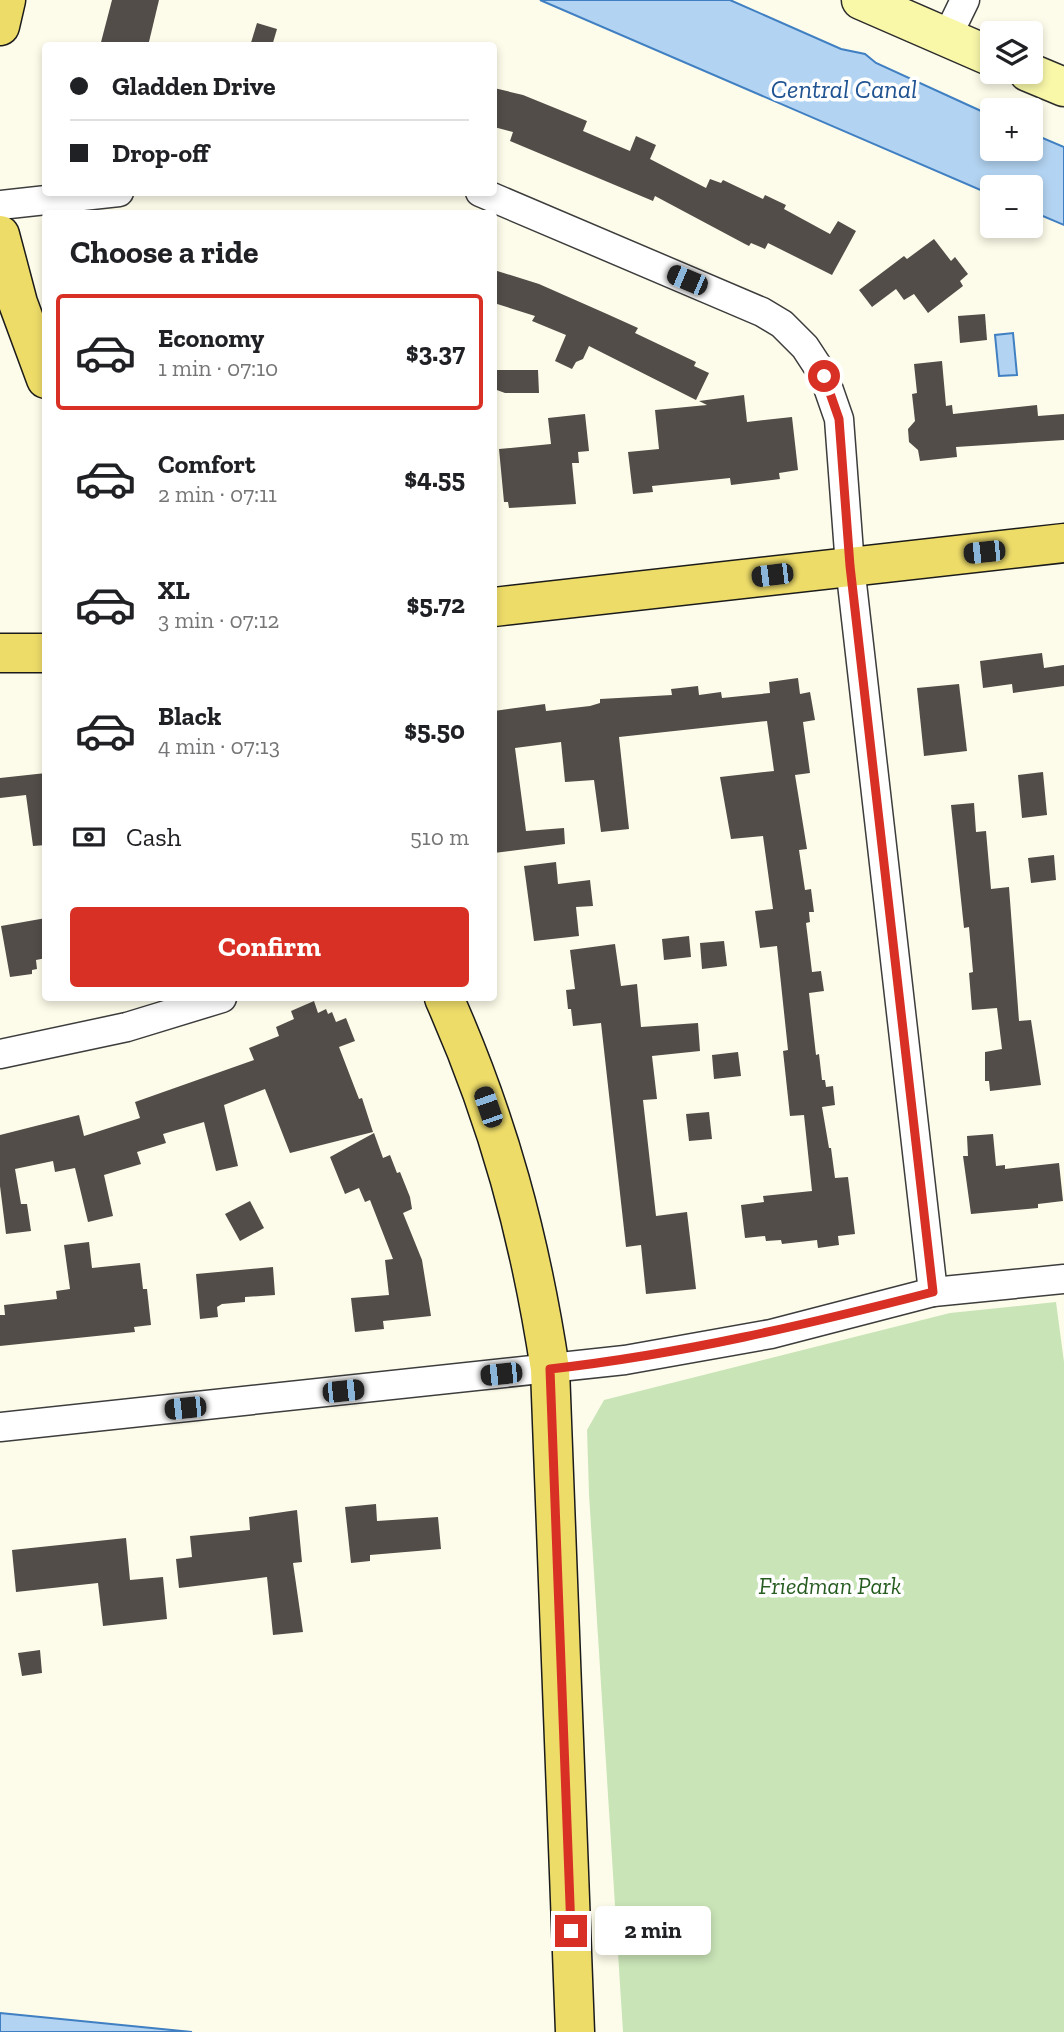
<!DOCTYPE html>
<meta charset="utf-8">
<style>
:root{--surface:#fff;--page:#f2f2f2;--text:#202124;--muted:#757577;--line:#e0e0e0;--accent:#d93025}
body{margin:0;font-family:"Zilla Slab",serif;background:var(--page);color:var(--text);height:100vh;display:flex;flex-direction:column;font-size:26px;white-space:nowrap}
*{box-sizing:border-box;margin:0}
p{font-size:23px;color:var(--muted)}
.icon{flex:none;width:38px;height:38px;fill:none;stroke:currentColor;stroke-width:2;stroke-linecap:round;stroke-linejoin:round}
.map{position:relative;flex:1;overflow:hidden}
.sheet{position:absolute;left:42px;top:210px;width:455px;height:791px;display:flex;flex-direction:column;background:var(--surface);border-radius:7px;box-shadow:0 4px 10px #0003}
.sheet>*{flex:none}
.guide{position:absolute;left:42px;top:42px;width:455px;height:154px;border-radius:7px;box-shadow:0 4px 10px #0003;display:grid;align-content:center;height:154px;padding:0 28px;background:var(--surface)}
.fabs{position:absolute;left:980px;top:21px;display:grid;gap:14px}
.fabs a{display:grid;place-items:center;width:63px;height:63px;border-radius:7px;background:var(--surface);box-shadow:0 4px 10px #0003;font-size:35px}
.end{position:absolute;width:32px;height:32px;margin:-16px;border:9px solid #d93025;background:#fff;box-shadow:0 0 0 4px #fff}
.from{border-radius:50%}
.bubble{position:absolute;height:49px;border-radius:7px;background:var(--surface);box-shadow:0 4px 10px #0003;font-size:23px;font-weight:700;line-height:49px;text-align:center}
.car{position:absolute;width:21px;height:42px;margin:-21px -10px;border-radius:9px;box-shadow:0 0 5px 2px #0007;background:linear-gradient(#222 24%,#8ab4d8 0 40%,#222 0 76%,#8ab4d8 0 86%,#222 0)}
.guide b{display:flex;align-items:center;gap:24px;height:66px;font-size:26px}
.guide b+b{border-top:2px solid var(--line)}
.guide i{width:18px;height:18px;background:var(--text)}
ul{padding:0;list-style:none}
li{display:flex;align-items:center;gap:21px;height:116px;margin:0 14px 10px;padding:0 14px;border:4px solid transparent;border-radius:7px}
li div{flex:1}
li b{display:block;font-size:26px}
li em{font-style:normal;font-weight:700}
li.current{border-color:var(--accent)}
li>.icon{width:63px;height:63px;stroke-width:1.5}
h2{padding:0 28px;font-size:32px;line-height:84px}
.pay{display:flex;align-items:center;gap:18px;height:77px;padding:0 28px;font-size:26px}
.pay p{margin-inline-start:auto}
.button{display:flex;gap:14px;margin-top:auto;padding:14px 28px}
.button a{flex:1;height:80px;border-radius:7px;background:var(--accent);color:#fff;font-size:28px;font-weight:700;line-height:80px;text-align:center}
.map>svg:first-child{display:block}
.green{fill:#c9e4b7}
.water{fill:#b2d3f1;stroke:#3f7fc2;stroke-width:2}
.building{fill:#524d48}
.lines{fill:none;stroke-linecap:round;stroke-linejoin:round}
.street-casing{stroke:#3d3d3d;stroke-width:31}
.secondary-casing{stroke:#2c2c2c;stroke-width:41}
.primary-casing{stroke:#1b1b1b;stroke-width:41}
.street{stroke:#fff;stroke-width:28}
.secondary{stroke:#f9f8a9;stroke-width:38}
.primary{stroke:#eedc69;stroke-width:38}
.route{stroke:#d93025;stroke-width:9}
.labels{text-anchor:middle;stroke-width:7;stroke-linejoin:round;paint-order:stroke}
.park-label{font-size:24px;font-style:italic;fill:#275c21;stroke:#fff}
.water-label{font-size:26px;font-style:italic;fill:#1f5391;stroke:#fff}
</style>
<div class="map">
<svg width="1064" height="2032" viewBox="0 0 1064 2032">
<rect width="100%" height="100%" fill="#fdfcea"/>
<path class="green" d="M1056,1302L1064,1362V2032H623L589,1494L587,1430L604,1400L950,1313Z"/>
<g class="water">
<path d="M540,0H730L841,49L865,54L876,63L992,116V149H1031V133L1064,147V225L1031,211V187H992V195Z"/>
<path d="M1013,333L1017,375L999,376L995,335Z"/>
<path d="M0,2013L192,2032H0Z"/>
</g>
<g class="building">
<path d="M112,0H159L148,46H100Z"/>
<path d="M257,23L277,29L272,46H250Z"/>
<path d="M494,88L523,95L587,121L583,131L630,151L636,136L656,145L650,159L706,188L710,179L721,183L723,180L763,199L765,195L786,205L784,209L830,234L838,221L856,231L832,275L768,243L765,249L751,243L749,246L745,244L655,196L653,201L510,141L513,132L494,127Z"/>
<path d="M934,239L951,261L955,257L968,274L960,281L963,286L928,313L914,294L904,300L896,289L872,307L859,290L904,256L907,259Z"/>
<path d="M494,270L539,284L607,314L638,328L635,333L696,362L694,366L709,373L696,400L589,346L583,359L576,362L572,369L555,361L566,335L532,321L535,316L494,303Z"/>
<path d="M985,314L987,340L960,343L958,316Z"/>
<path d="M942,361L946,406L952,405L953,414L1037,405L1038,416L1064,414V440L956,447L957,457L920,461L918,450L909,442L908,429L915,421L912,394L917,393L914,364Z"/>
<path d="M494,370H538L539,393H505L494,389Z"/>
<path d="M744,395L747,422L792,417L798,470L779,473L780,479L731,485L730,478L701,481L652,486L653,492L633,494L628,452L659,449L655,410L707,405L699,401Z"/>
<path d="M585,414L589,451L578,452L579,463H572L576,504L509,508L508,502H504L499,449L551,444L548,418Z"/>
<path d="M1042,653L1044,668L1064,665V686L1013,693L1012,684L983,688L980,661Z"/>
<path d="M798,678L800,694L810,692L815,720L803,722L810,773L795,775L807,849L799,850L805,890L811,889L814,912H809L810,922L806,923L812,972L821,971L824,991L809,993L816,1055L819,1054L822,1080H825L826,1087L833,1086L835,1105L822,1107L829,1148H831L835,1178L848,1177L855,1234L838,1236L839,1245L818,1248L817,1240L782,1244L781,1240L766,1241L765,1236L745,1238L741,1205L764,1202L763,1196L812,1191L804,1115L790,1116L783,1051L788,1050L777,946L760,948L755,911L773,909L763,836L731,839L720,777L774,771L767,721L619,737L629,829L601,832L594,780L565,782L561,742L515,748L526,831L564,828L565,844L494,853V711L545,704L546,711L590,706L600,703V699L672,695L671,689L698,686L699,695L721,692L722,698L770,693L769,682Z"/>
<path d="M959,684L967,751L924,756L917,688Z"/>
<path d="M1043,772L1047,815L1022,818L1018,775Z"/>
<path d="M46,773V845L33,846L26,795L0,798V778Z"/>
<path d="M974,803L976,832L986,831L991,889L1009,887L1019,1021L1031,1020L1041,1085L990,1091L989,1081H985V1052L1002,1049L997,1008L972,1010L969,973L973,972L969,927L964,928L951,805Z"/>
<path d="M1054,855L1056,880L1031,883L1028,858Z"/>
<path d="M556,862L558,884L590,880L593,906L576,907L579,936L534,941L524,866Z"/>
<path d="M46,918V958L36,960L37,969L32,970V974L10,977L1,926Z"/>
<path d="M689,936L691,957L664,960L662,939Z"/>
<path d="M724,941L727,966L702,969L700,943Z"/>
<path d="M615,944L621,986L637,984L641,1027L698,1023L700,1051L652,1056L657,1099L643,1100L656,1216L687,1212L696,1289L646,1294L641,1245L626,1247L601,1023L573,1026L571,1009H568L566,990L575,989L570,950Z"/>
<path d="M314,1001L318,1013L326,1009L328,1014L332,1012L336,1022L346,1018L355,1041L339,1047L359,1099L362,1098L373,1132L290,1153L265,1089L224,1105L238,1166L216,1171L204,1122L163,1134L166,1143L137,1152L141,1164L104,1175L113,1216L88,1222L75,1168L55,1172L53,1161L15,1169L21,1204H27L31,1231L6,1234L0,1186V1135L79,1115L84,1136L140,1118L135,1102L254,1060L249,1048L279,1036L276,1027L294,1019L291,1011Z"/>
<path d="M738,1052L741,1076L714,1079L712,1055Z"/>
<path d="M709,1112L712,1139L689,1141L686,1114Z"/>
<path d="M374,1133L383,1158L390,1155L397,1173L400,1172L410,1197L412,1209L403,1213L422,1260L431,1316L383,1321L384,1329L355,1332L351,1298L389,1295L385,1260L393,1259L370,1200L365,1202L359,1188L345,1194L330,1157Z"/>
<path d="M993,1134L996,1166L1005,1165V1169L1059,1163L1063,1201L1038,1204V1208L971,1214L963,1156H968L967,1136Z"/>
<path d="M250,1201L264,1228L240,1241L225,1214Z"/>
<path d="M89,1242L92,1268L140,1263L143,1289H147L151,1325L134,1327L135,1332L0,1346V1315H5L4,1305L57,1299L56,1291L70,1289L64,1245Z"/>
<path d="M273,1267L275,1295L245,1297V1302L222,1304L217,1307L218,1317L200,1319L196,1274Z"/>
<path d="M376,1504L377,1521L438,1517L441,1549L370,1555V1561L351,1563L345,1507Z"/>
<path d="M297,1510L302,1562L293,1563L303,1632L273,1635L267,1577L179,1588L176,1559L192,1557L190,1536L250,1530L249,1517Z"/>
<path d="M126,1538L130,1580L163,1577L167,1619L103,1626L98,1583L16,1592L12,1550Z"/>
<path d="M40,1650L42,1673L22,1676L18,1653Z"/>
</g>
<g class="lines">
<g class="street-casing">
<g id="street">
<path d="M947,37L965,0"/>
<path d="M480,192L762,312L782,324L805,347L824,376L839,419L850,566L933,1292"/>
<path d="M0,205L119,192"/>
<path d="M0,1054L127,1027L222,998"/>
<path d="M0,1427L625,1360L771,1334L933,1292L1064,1279"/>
</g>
</g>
<g class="secondary-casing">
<g id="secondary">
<path d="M861,0L992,57"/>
<path d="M1028,72L1064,87"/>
</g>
</g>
<g class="primary-casing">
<g id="primary">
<path d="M0,26L6,0"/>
<path d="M0,235L18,303L46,379"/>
<path d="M494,607L1064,543"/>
<path d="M0,653H46"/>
<path d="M444,998C498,1119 530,1237 550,1369L575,2032"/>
</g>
</g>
<use href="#street" class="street"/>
<use href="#secondary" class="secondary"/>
<use href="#primary" class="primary"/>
</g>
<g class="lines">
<path class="route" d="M571,1931L550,1369C682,1354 805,1325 933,1292L850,566L839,419L824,376"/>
</g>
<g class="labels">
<g class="park-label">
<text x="830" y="1594">Friedman Park</text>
</g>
<g class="water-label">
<text x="844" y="98">Central Canal</text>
</g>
</g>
</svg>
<div class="fabs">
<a><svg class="icon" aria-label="layers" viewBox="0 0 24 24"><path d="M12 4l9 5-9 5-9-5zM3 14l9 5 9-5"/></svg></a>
<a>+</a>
<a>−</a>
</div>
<i class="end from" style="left:824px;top:376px"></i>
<i class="end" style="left:571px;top:1931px"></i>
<div class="bubble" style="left:595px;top:1906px;width:116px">2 min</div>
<i class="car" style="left:687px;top:280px;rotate:293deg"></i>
<i class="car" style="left:984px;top:552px;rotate:264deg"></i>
<i class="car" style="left:772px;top:575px;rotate:263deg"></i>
<i class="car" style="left:488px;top:1107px;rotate:341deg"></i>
<i class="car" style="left:501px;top:1374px;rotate:264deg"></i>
<i class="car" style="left:343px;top:1391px;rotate:84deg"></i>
<i class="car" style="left:185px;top:1408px;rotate:264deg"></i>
<div class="guide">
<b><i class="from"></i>Gladden Drive</b>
<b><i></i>Drop-off</b>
</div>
<section class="sheet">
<h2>Choose a ride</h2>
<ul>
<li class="current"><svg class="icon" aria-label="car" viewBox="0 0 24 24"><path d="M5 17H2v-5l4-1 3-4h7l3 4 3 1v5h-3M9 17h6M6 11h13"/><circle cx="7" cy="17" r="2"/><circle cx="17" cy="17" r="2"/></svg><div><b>Economy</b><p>1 min · 07:10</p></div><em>$3.37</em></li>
<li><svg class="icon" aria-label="car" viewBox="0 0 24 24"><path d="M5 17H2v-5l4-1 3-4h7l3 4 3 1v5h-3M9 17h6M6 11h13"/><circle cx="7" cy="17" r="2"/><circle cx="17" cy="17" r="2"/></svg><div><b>Comfort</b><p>2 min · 07:11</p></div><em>$4.55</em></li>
<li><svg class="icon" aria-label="car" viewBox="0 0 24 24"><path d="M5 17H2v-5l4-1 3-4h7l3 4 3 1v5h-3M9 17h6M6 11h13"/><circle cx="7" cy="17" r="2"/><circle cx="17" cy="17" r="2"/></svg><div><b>XL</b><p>3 min · 07:12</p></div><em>$5.72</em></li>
<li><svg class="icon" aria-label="car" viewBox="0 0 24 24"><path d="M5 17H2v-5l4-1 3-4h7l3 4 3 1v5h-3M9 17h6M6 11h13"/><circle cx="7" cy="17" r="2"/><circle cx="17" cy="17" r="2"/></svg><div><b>Black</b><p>4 min · 07:13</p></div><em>$5.50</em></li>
</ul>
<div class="pay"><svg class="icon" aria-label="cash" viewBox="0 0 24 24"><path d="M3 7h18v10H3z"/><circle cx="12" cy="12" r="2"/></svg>Cash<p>510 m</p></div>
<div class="button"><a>Confirm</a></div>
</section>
</div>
